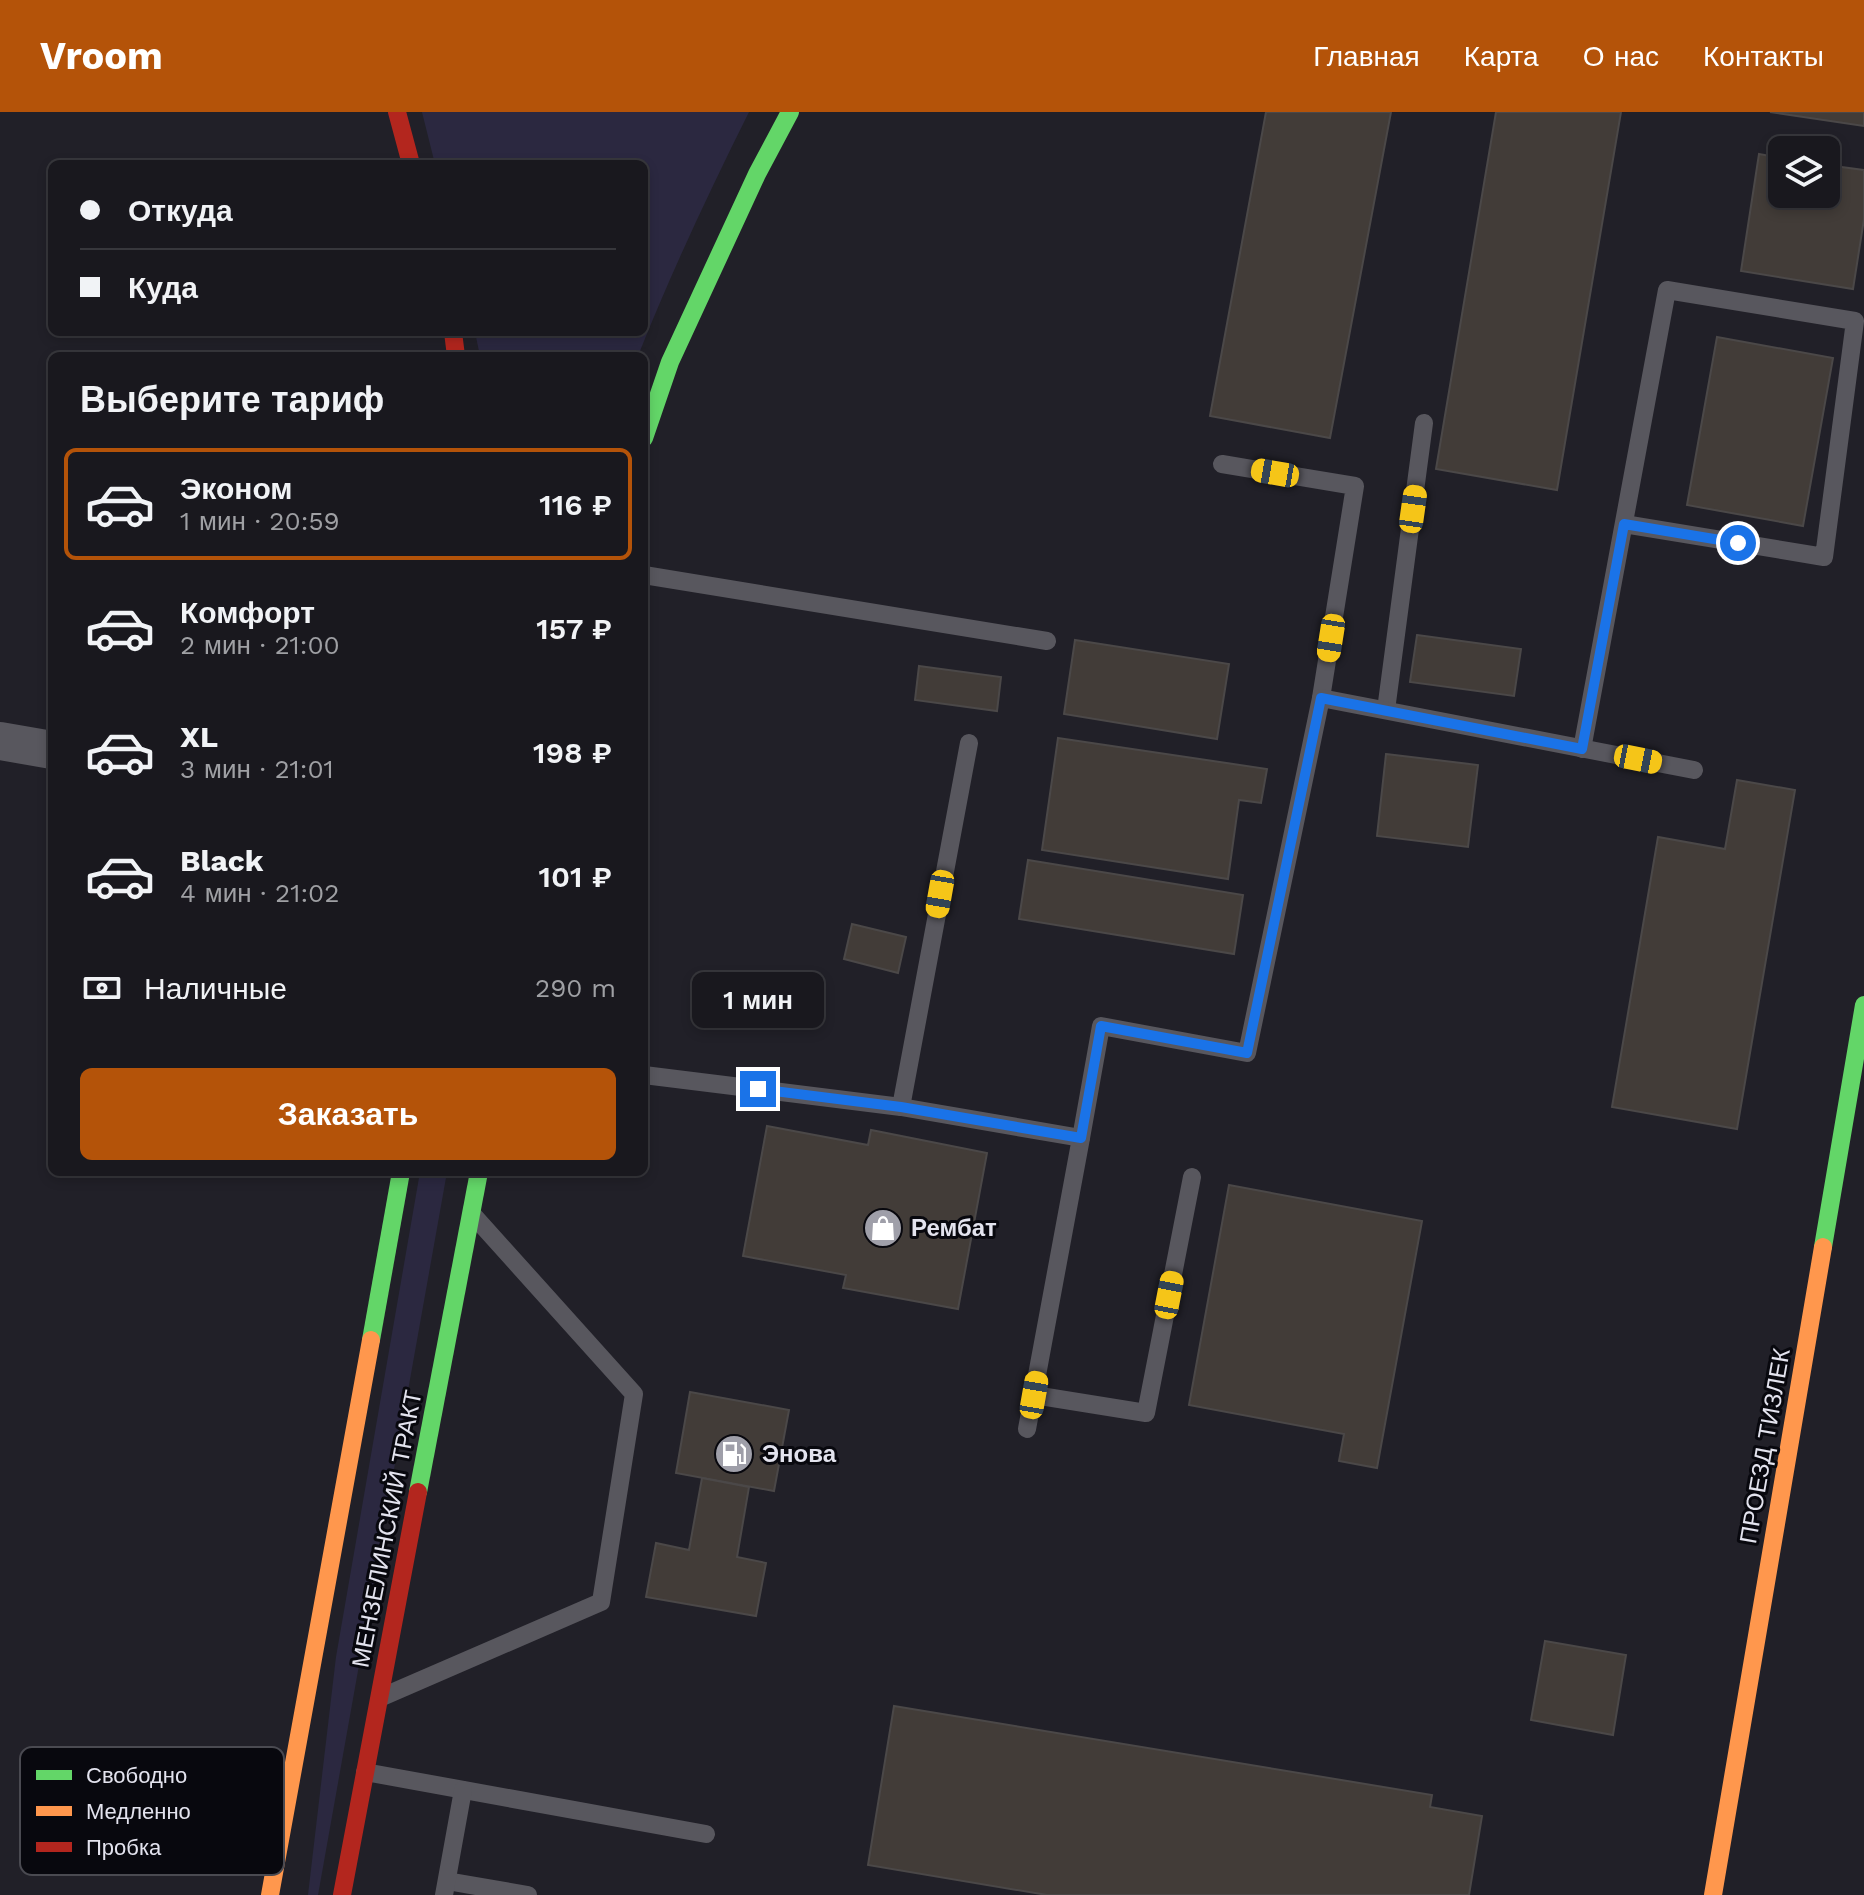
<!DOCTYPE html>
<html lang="ru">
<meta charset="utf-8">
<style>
:root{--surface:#19181e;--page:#26252b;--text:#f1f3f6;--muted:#9fa0a4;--line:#37373c;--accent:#b45309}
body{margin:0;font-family:"Work Sans",sans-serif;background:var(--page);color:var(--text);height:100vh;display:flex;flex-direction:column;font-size:30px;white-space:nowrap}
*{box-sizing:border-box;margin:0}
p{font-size:26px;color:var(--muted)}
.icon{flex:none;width:44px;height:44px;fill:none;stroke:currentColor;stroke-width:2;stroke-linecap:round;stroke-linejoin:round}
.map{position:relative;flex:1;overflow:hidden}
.sheet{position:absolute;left:48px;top:240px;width:600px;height:824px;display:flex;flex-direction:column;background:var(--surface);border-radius:12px;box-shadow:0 4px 12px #0003,0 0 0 2px var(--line)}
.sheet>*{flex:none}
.top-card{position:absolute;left:48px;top:48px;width:600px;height:176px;border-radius:12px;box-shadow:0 4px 12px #0003,0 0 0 2px var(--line);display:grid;align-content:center;height:176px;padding:0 32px;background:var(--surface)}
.fabs{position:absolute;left:1768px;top:24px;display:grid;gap:16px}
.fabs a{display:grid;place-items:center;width:72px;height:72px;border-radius:12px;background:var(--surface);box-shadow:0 4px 12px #0003,0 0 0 2px var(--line);font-size:40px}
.end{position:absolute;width:36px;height:36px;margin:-18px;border:10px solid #1a73e8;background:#fff;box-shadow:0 0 0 4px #fff}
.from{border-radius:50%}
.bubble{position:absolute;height:56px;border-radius:12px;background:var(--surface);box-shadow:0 4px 12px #0003,0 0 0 2px var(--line);font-size:26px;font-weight:600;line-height:56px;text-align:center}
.car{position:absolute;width:24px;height:48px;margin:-24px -12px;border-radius:10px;box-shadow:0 0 6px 2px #0007;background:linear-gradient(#f5c518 24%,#345 0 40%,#f5c518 0 76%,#345 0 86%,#f5c518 0)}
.top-card b{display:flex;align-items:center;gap:28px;height:76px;font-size:30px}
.top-card b+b{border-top:2px solid var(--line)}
.top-card i{width:20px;height:20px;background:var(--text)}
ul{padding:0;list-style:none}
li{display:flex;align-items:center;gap:24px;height:112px;margin:0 16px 12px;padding:0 16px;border:4px solid transparent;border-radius:12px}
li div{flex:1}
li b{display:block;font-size:30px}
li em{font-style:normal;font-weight:600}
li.active{border-color:var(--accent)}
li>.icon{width:72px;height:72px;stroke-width:1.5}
h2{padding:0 32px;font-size:36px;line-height:96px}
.pay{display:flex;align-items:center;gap:20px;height:88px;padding:0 32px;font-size:30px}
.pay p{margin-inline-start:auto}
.cta{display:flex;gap:16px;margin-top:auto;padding:16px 32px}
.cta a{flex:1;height:92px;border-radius:12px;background:var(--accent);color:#fff;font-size:32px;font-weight:600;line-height:92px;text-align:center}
header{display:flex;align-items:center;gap:48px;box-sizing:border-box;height:112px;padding:0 40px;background:var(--accent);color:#fff}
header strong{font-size:38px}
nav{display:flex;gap:44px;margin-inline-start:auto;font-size:28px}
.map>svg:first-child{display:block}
.green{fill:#2b2840}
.building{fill:#423c38;stroke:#4b4848;stroke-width:2}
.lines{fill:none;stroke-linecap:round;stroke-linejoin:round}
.lane{stroke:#58575e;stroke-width:18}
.street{stroke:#58575e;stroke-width:38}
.fast{stroke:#63d668;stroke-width:18}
.slow{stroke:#ff974d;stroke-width:18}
.jam{stroke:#b3261e;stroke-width:18}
.route{stroke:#1a73e8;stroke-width:10}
.labels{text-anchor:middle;stroke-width:6;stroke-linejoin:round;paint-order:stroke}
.poi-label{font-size:24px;font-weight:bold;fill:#e3e3ee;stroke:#08080e;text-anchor:start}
.street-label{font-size:24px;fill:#e3e3ee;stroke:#08080e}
.key{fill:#08080e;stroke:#4a4a51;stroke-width:2}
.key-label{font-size:22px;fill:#e3e3ee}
</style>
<header>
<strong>Vroom</strong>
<nav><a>Главная</a><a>Карта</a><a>О нас</a><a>Контакты</a></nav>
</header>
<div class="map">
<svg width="1864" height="1783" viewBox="0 0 1864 1783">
<rect width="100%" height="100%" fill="#212028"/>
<g class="green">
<path d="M422,0H749C709,80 671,161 638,244H480L475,220H644V52H435Z"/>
<path d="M420,1060H447L318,1783H308L336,1545Z"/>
</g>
<g class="building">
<path d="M1266,0H1391L1330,326L1210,304Z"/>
<path d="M1496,0H1621L1557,378L1436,357Z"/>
<path d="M1770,0H1864V14Z"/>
<path d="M1759,42L1782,46V82H1826V53L1864,58V107L1853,177L1741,159Z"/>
<path d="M1717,225L1833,246L1803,414L1687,393Z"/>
<path d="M1417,523L1521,537L1514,584L1410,570Z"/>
<path d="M1075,528L1229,552L1217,627L1064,602Z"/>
<path d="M919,554L1001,565L997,599L915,588Z"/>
<path d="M1058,626L1267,657L1261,691L1239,688L1228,767L1042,738Z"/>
<path d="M1386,642L1478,653L1468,735L1377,724Z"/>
<path d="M1737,668L1795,678L1737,1017L1612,995L1658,725L1725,737Z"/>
<path d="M1028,748L1243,783L1234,842L1019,807Z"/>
<path d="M852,812L906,825L898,861L844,847Z"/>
<path d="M767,1014L868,1033L871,1018L987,1041L958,1197L843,1176L846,1163L743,1144Z"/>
<path d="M1229,1073L1422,1109L1377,1356L1339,1349L1344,1322L1189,1293Z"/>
<path d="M690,1280L789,1298L774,1379L676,1361Z"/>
<path d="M702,1366L749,1375L737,1445L766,1451L756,1504L646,1485L656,1431L689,1438Z"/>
<path d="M1545,1529L1626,1543L1613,1623L1531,1608Z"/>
<path d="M894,1594L1432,1683L1430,1695L1482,1704L1469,1783H1047L868,1753Z"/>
</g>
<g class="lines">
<g class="lane">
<path d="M1222,352L1355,374L1321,586"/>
<path d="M644,463L1047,529"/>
<path d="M1386,598L1424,311"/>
<path d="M1582,637L1667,178L1855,209L1824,445L1624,412"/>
<path d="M644,963L901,995L1081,1026L1027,1317"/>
<path d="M901,995L969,631"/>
<path d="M1081,1026L1101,914L1247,941L1321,586L1694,658"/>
<path d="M1034,1283L1146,1301L1192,1065"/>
<path d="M382,1585L601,1490L634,1282L473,1103"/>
<path d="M365,1660L706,1722"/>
<path d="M447,1769L528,1783"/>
<path d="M444,1783L463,1678"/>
</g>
<path class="street" d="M0,629L52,638"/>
<g class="fast">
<path d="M644,326L670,250L757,62L790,0"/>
<path d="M1823,1135L1864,893"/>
<path d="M371,1228L401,1060"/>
<path d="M418,1380L479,1060"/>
</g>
<g class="slow">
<path d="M270,1783L371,1228"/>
<path d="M1713,1783L1823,1135"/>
</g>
<g class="jam">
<path d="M397,0L411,52"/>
<path d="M453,220L456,244"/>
<path d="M342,1783L418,1380"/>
</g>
</g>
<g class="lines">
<path class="route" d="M758,977L901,995L1081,1026L1101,914L1247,941L1321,586L1582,637L1624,412L1738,431"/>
</g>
<defs>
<g id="shop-disc" transform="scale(2)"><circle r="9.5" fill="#9f9fa9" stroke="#08080e"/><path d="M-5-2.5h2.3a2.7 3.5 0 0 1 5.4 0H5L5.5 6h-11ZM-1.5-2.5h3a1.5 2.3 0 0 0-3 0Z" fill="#fff"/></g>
<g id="fuel-disc" transform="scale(2)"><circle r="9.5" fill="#9f9fa9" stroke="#08080e"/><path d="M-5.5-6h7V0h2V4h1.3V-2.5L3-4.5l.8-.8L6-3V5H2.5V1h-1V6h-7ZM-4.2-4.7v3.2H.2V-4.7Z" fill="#fff"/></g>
</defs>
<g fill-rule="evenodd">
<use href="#shop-disc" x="883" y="1116"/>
<use href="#fuel-disc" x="734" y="1342"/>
</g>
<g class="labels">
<g class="poi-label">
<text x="911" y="1124">Рембат</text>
<text x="762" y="1350">Энова</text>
</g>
<g class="street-label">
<text transform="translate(1765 1334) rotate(-80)" y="8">ПРОЕЗД ТИЗЛЕК</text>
<text transform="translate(387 1417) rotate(-79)" y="8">МЕНЗЕЛИНСКИЙ ТРАКТ</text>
</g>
</g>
<rect x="20" y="1635" width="264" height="128" rx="12" class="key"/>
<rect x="36" y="1658" width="36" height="10" fill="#63d668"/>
<rect x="36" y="1694" width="36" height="10" fill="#ff974d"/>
<rect x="36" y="1730" width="36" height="10" fill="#b3261e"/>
<g class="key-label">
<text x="86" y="1671">Свободно</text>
<text x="86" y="1707">Медленно</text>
<text x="86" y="1743">Пробка</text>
</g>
</svg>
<div class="fabs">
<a><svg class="icon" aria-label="layers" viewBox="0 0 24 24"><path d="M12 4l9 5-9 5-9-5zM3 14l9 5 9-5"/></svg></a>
</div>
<i class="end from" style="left:1738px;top:431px"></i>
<i class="end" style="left:758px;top:977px"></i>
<div class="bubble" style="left:692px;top:860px;width:132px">1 мин</div>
<i class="car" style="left:1275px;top:361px;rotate:280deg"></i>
<i class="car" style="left:1413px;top:397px;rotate:8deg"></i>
<i class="car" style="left:1331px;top:526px;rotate:189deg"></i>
<i class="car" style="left:1638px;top:647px;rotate:101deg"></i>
<i class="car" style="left:940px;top:782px;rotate:190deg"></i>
<i class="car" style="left:1169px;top:1183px;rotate:11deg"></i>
<i class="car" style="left:1034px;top:1283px;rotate:10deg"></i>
<div class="top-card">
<b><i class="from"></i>Откуда</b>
<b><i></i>Куда</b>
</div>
<section class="sheet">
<h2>Выберите тариф</h2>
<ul>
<li class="active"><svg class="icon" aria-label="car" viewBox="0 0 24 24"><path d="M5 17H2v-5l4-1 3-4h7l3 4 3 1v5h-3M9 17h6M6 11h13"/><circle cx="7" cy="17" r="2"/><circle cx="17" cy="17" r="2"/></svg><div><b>Эконом</b><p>1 мин · 20:59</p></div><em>116 ₽</em></li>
<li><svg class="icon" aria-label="car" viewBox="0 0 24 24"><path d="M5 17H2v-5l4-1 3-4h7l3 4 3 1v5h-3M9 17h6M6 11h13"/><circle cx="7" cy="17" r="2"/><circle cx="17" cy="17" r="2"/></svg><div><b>Комфорт</b><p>2 мин · 21:00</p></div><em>157 ₽</em></li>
<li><svg class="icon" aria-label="car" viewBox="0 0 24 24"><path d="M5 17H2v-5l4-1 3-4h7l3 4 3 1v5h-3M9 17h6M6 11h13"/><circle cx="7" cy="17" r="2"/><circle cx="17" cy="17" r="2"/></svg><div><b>XL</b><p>3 мин · 21:01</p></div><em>198 ₽</em></li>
<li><svg class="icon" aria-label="car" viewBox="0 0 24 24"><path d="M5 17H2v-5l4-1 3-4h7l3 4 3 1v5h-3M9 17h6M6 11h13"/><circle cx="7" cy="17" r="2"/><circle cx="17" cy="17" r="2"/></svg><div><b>Black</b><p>4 мин · 21:02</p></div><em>101 ₽</em></li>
</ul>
<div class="pay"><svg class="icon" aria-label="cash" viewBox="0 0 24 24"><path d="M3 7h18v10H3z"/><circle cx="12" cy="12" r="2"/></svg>Наличные<p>290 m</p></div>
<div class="cta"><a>Заказать</a></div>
</section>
</div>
